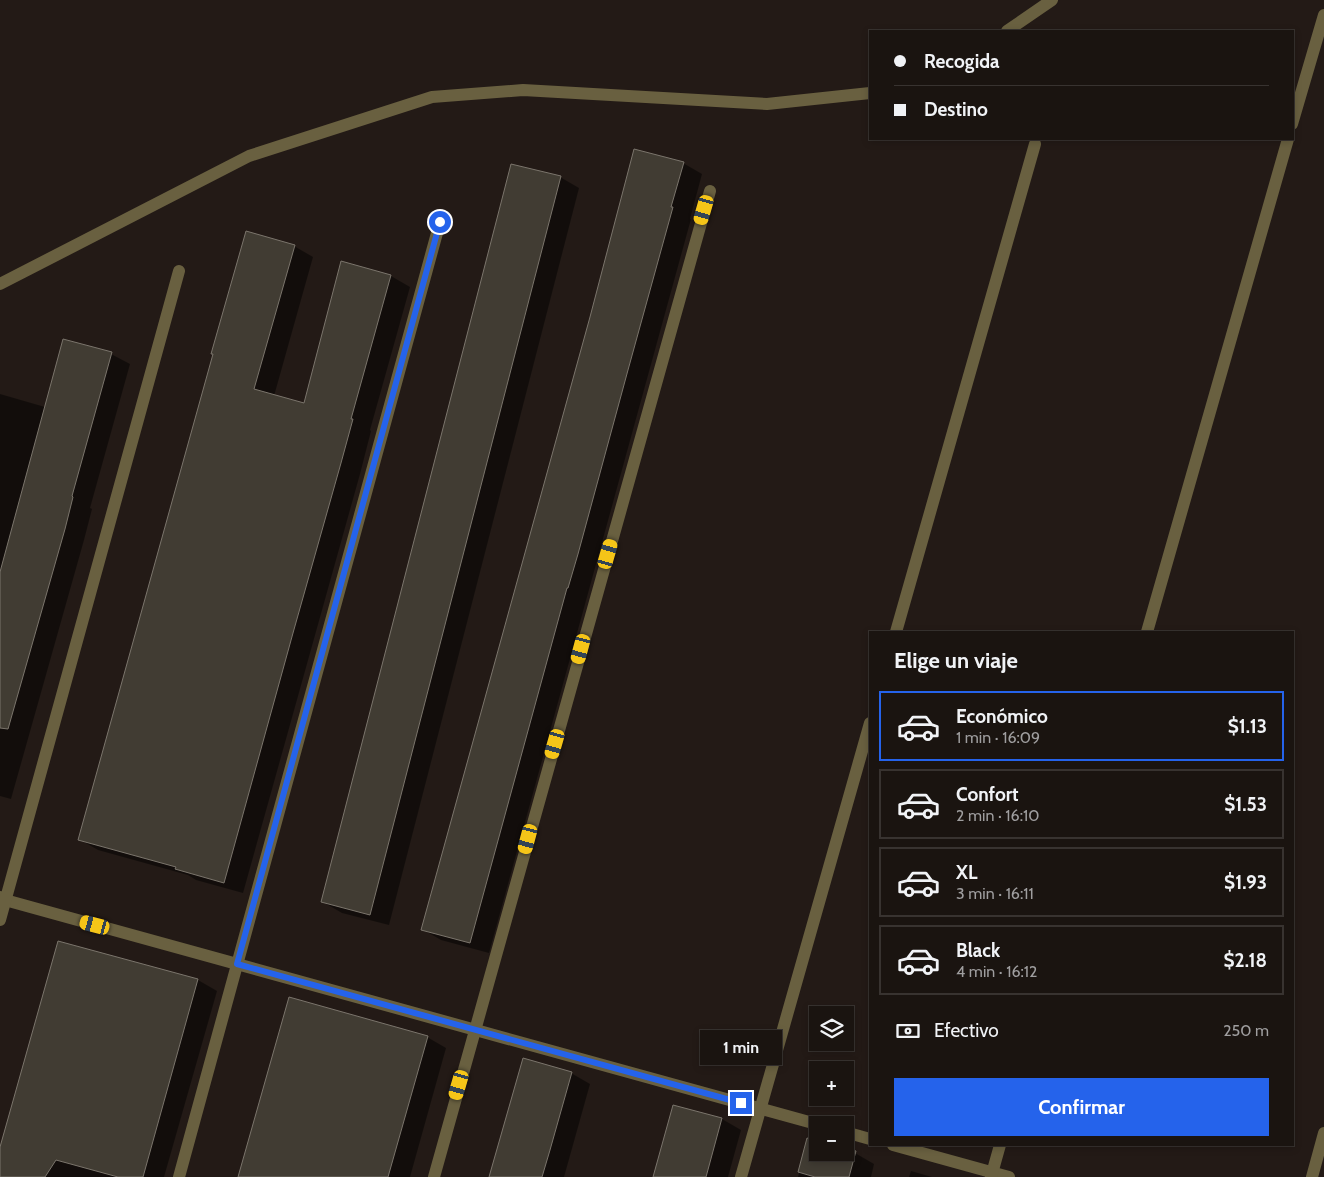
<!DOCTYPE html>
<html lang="es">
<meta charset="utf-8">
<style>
:root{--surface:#1a1410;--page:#231d19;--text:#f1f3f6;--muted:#9f9e9f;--line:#383330;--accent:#2563eb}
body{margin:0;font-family:Cabin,sans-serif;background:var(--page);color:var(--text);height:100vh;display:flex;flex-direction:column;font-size:19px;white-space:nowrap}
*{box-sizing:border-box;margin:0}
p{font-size:16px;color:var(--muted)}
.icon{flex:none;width:28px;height:28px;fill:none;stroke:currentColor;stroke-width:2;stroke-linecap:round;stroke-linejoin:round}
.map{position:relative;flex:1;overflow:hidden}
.panel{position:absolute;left:869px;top:631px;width:425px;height:515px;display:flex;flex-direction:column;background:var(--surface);border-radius:0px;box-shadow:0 2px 8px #0003,0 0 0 1px var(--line)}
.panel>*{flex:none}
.banner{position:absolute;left:869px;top:30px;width:425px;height:110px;border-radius:0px;box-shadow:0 2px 8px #0003,0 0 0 1px var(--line);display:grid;align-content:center;height:110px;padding:0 25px;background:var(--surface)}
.controls{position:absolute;left:809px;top:1006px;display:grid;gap:10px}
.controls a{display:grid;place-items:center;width:45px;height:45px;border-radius:0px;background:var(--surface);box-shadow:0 2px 8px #0003,0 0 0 1px var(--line);font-size:25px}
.end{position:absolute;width:22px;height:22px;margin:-11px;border:6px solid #2563eb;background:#fff;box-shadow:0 0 0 2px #fff}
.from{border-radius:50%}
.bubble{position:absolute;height:35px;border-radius:0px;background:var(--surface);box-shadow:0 2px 8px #0003,0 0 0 1px var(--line);font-size:16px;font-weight:800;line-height:35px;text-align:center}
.car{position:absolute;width:15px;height:30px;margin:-15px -8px;border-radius:6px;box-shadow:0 0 4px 1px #0007;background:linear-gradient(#f5c518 24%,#345 0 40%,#f5c518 0 76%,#345 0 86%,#f5c518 0)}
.banner b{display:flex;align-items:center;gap:18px;height:48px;font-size:19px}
.banner b+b{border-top:1px solid var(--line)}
.banner i{width:12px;height:12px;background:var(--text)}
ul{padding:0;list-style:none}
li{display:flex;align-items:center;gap:15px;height:70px;margin:0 10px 8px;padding:0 15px;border:2px solid var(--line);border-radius:0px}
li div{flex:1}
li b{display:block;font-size:19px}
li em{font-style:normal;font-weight:800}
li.selected{border-color:var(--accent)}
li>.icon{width:45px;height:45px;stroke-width:1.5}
h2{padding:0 25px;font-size:22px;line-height:60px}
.pay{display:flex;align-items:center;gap:12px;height:55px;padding:0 25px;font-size:19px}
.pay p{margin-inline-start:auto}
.action{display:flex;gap:10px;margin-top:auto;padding:10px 25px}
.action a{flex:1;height:58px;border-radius:0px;background:var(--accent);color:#fff;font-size:20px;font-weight:800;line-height:58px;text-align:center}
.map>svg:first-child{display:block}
.shadow{fill:#0007}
.building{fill:#413c33;stroke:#7b756c}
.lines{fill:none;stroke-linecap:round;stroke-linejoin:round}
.minor{stroke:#696040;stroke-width:12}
.route{stroke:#2563eb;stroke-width:6}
</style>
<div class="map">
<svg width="1324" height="1177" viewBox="0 0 1324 1177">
<rect width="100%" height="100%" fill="#231a16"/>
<g class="shadow">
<path d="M683,163L702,174L690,219H691L489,953L441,940L422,929Z"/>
<path d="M560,177L579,188L389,925L342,913L323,902Z"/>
<path d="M294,246L313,257L274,396L304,404L342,262L391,276L410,287L370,430L371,431L360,474L243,893L196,880L188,875L98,850L79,839Z"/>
<path d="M111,354L130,364L90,508L92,509L84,540L11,799L0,796V394L45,407Z"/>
<path d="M59,942L198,980L217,991L164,1177H0V1151Z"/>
<path d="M427,1037L446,1048L410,1177H240Z"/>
<path d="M571,1073L590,1084L564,1177H491Z"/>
<path d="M674,1106L722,1119L741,1130L728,1177H654Z"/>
<path d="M808,1139L818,1152H845V1150L855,1153L874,1164L871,1177H798Z"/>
<path d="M911,1171L932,1177H909Z"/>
</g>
<g class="building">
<path d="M634,149L684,162L671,207H673L628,370L578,554L568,588H567L470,943L421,930L590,317Z"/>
<path d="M511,164L561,176L370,915L321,902Z"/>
<path d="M246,231L295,245L254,389L304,403L341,261L391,275L351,419H353L341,463L293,633L224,883L175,869L176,867L78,840L213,354H211Z"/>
<path d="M63,339L112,352L72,496L73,497L65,529L8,729L0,728V572Z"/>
<path d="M58,941L198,979L143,1177H118L56,1160L45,1177H0V1147Z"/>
<path d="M289,997L428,1036L388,1177H238Z"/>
<path d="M523,1058L572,1072L550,1150L542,1177H489Z"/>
<path d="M673,1105L722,1118L706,1177H653Z"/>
<path d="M807,1138L818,1141V1152H845V1148L856,1151L849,1177H815L798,1172Z"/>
</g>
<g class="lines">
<g class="minor">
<path d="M1007,31L1052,0"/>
<path d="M1292,124L1324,15"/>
<path d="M0,284L249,156L432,97L523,90L767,104L870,93"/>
<path d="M896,632L1035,144"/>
<path d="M1147,632L1288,139"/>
<path d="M0,897L5,900L820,1125"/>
<path d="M0,920L179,271"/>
<path d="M845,1132L870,1139"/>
<path d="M893,1145L1009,1177"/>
<path d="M179,1177L440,222"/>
<path d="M434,1177L710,191"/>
<path d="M741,1177L870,723"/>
<path d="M991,1177L1000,1145"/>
<path d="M1312,1177L1324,1133"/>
</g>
</g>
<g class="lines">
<path class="route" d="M440,222L237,964L741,1103"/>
</g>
</svg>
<div class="controls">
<a><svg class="icon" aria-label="layers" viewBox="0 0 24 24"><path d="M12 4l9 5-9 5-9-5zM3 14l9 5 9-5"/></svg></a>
<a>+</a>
<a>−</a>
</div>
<i class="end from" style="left:440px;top:222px"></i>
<i class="end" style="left:741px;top:1103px"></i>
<div class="bubble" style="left:700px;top:1030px;width:82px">1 min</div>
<i class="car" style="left:704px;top:210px;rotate:196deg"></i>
<i class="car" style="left:608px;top:554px;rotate:16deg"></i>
<i class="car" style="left:581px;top:649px;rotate:195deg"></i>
<i class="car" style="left:555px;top:744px;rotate:196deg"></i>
<i class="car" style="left:528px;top:839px;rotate:195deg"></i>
<i class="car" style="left:95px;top:925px;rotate:285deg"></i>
<i class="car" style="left:459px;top:1085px;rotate:196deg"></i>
<div class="banner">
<b><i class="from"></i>Recogida</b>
<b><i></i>Destino</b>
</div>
<section class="panel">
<h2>Elige un viaje</h2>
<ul>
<li class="selected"><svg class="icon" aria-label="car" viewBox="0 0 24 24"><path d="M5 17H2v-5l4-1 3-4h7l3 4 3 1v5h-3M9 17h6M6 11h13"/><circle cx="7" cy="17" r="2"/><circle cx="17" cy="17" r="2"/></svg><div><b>Económico</b><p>1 min · 16:09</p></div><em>$1.13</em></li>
<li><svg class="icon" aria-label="car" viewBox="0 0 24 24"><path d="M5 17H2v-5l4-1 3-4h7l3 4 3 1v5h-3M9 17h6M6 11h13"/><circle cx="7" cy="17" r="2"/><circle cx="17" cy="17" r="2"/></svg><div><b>Confort</b><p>2 min · 16:10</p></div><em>$1.53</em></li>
<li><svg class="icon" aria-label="car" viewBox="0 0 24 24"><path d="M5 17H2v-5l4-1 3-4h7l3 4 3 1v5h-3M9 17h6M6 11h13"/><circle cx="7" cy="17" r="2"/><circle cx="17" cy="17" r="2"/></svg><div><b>XL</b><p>3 min · 16:11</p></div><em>$1.93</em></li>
<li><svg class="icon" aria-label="car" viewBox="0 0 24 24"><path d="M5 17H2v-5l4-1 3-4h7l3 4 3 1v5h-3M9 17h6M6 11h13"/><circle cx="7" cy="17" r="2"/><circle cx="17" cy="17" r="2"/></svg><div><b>Black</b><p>4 min · 16:12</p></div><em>$2.18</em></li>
</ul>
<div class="pay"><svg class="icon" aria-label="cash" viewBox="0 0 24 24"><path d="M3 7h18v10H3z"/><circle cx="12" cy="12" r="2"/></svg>Efectivo<p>250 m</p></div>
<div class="action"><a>Confirmar</a></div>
</section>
</div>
